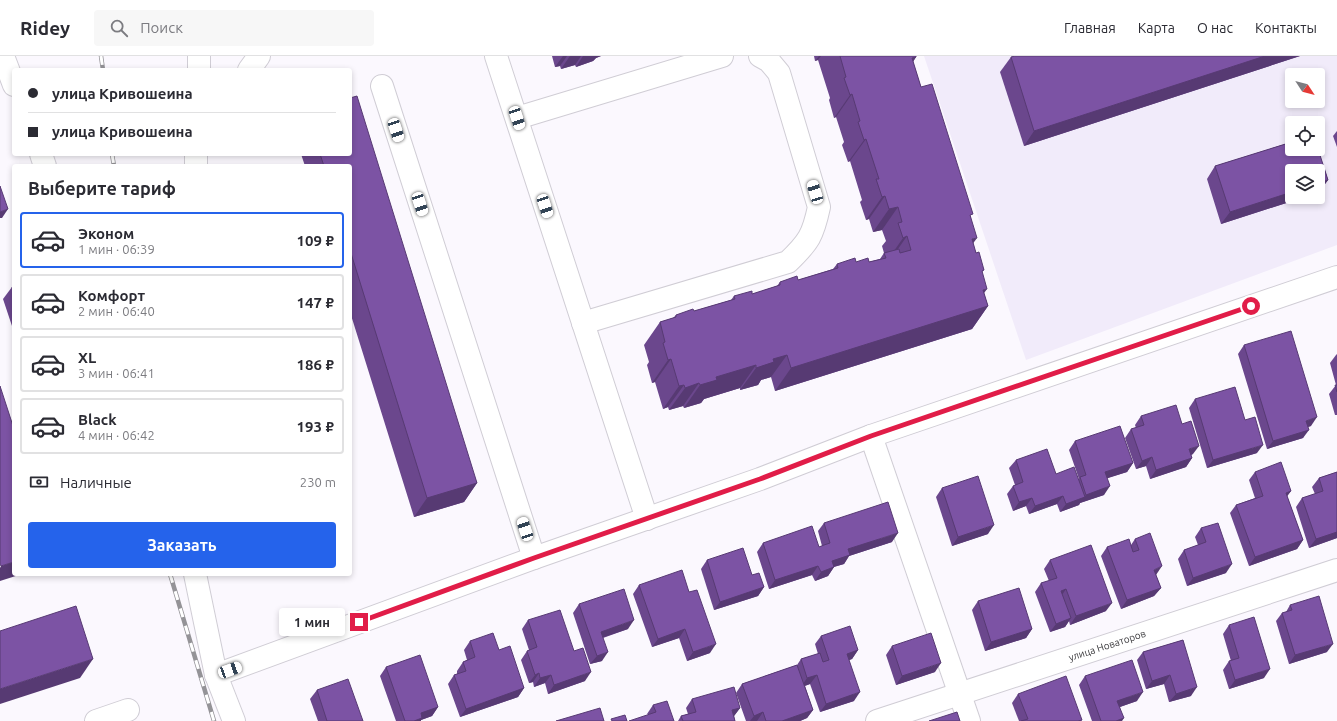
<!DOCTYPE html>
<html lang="ru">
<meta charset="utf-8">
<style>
:root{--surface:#fff;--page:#f7f7f7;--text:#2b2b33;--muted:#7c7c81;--line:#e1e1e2;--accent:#2563eb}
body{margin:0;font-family:Ubuntu,sans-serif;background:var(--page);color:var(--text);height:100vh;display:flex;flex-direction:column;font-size:15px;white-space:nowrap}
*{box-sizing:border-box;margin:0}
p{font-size:13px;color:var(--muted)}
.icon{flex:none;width:22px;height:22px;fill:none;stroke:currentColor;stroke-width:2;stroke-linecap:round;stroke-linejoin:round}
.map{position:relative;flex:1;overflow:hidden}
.details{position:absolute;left:12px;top:108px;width:340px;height:412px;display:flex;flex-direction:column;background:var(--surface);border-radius:4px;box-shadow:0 2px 6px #0003}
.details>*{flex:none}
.guide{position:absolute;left:12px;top:12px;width:340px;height:88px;border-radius:4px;box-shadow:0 2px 6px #0003;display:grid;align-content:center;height:88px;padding:0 16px;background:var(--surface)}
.needle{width:26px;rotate:126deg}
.fabs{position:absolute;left:1285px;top:12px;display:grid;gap:8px}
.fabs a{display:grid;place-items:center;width:40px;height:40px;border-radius:4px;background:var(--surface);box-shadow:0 2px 6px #0003;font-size:20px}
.end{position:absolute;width:18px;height:18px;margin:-9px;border:5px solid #e11d48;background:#fff;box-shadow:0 0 0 2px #fff}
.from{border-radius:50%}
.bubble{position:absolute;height:28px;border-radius:4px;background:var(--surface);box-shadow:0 2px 6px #0003;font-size:13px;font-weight:600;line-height:28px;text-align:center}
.car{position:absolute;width:12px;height:24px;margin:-12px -6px;border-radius:5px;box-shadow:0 0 3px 1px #0007;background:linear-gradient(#fff 24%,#345 0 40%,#fff 0 76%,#345 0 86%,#fff 0)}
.guide b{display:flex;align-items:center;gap:14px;height:38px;font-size:15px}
.guide b+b{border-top:1px solid var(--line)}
.guide i{width:10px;height:10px;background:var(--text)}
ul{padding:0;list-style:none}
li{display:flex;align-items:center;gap:12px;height:56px;margin:0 8px 6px;padding:0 8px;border:2px solid var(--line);border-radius:4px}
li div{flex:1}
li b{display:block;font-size:15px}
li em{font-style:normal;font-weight:600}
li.active{border-color:var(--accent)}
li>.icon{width:36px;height:36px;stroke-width:1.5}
h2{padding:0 16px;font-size:18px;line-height:48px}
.pay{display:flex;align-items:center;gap:10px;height:44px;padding:0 16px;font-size:15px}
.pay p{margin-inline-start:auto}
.primary-button{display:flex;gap:8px;margin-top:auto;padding:8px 16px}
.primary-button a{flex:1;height:46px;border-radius:4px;background:var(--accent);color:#fff;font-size:16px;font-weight:600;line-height:46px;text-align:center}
header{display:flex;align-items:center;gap:24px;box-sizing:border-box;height:56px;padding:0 20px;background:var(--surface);border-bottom:1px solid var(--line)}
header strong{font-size:19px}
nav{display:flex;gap:22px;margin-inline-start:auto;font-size:14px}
.search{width:280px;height:36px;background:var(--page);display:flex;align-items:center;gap:10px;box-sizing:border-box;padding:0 14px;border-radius:4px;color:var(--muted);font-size:15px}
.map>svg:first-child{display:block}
.built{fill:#f1ebfa;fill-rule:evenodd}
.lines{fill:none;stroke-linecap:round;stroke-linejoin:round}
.minor-casing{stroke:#d0cdd5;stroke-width:24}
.minor{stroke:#fff;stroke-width:22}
.rail-casing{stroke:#949397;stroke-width:4.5}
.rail{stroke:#fff;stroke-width:3;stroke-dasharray:9;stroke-linecap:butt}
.wall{fill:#6b478d}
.shaded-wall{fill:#573a73}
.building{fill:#7c53a4;stroke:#573a73}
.route{stroke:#e11d48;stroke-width:5}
.labels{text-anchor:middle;stroke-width:4;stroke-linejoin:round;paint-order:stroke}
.street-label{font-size:10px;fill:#3a393c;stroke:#fff}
</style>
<header>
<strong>Ridey</strong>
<div class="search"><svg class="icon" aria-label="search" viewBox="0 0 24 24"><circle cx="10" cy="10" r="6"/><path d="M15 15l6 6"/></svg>Поиск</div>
<nav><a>Главная</a><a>Карта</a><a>О нас</a><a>Контакты</a></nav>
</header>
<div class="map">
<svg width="1337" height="665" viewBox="0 0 1337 665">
<rect width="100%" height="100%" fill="#fbf8fe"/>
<path class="built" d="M924,0H1337V189L1026,304ZM1292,19H1318V45H1292ZM1292,67H1318V93H1292ZM1292,115H1318V141H1292Z"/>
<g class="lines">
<g class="minor-casing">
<g id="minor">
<path d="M3,0L14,29"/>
<path d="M496,0L647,463"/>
<path d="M199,14V0"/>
<path d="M249,14L259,0"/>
<path d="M382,30L534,502"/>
<path d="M517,62L722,0"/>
<path d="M41,98L45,110"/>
<path d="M196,110V98"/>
<path d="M583,267L788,206C809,186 813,179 819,151L779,17L769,5L760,0"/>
<path d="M871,380L969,665"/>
<path d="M195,518L216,619L234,665"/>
<path d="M216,619L534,502L760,423L871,380L1337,221"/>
<path d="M96,665L128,654"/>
<path d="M877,665L1337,514"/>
</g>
</g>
<use href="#minor" class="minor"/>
<g class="rail-casing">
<g id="rail">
<path d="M101,0L103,14"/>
<path d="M112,98L114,110"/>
<path d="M170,518L214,665"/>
</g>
</g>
<use href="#rail" class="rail"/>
</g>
<g class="wall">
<path d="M552,0H601L596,2L593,5L576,11L575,9L561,13L560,10L555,11Z"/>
<path d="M814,0H916V1L913,6L921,31L971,161L973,187L976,197L984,214L982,216L984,237L988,250L972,273L775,335L771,321L761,324L758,329L740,334V332L704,343L701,347L684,352L683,350L669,354L668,351L663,353L655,326L652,327L647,309L649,306L644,289L660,266L673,262L676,259L694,255L731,244L734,240L752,238L777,230L780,226L798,224L833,213L837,208L856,206H869L880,203L884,197L882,190L886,185L882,174L873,176L869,163L866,164L860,146L862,144L850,105L848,106L842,89L844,86L836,61L834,62L829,44L830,42L818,4L815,5Z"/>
<path d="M1300,0L1024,90L1000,16L1011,1Z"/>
<path d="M1337,75V91L1333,80Z"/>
<path d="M1292,86V93H1318L1328,124L1319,136L1318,137V115H1292V141H1305L1221,168L1207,123L1215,110Z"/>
<path d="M301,98H350L477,427L464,446L414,461L350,256V110H305Z"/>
<path d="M14,230V276L3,243L12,231Z"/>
<path d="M1244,289L1311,370L1308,371L1303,382L1267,393L1238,298Z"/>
<path d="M1337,298V359H1335L1329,338L1336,329L1330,307L1336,299Z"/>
<path d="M1195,343L1257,397L1207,412L1189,352Z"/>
<path d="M1141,360L1193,398L1191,399L1192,402L1186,411L1150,423L1146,410L1136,413L1125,382L1131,373L1136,372L1135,369Z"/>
<path d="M1075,385L1133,407L1127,416L1107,422L1104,439L1080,447L1079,449L1060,456L1057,448L1029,458L1026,450L1013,455L1007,438L1013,430L1015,429L1009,412L1016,404L1056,418L1079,423L1069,394Z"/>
<path d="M1255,416L1291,435L1287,440L1303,484L1297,493L1249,510L1230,457L1236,449L1255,442L1249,424Z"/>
<path d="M1337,416V482L1309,492L1296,451L1302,442L1315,438L1312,431L1319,422Z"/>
<path d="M942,432L988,478L952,490L936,441Z"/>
<path d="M824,467L892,486L849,500L844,508L834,511L828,520L815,525L812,519L769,533L757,496L763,487L819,491L822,490L818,475Z"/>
<path d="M1201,472L1226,517L1187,530L1178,503L1184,494L1198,489L1195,481Z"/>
<path d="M1135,483L1156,519L1161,532L1154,540L1121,553L1101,500L1107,491L1131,489Z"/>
<path d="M707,504L752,519L764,531L758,540L714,554L701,513Z"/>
<path d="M1050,504L1106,555L1070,569L1069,565L1065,571L1050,576L1035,536L1041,527L1049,525L1044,513Z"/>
<path d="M639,529L710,597L687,605L679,582L652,591L633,538Z"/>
<path d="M978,545L1032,573L1026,582L985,595L972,554Z"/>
<path d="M579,548L628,573L603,582L602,605L590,608L573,557Z"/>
<path d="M1290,549L1327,596L1289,608L1276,565L1282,557L1286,556Z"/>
<path d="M528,564L574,595L585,625L548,638L545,627L534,631L533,626L529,627L521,604L527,595L529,594L522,573Z"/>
<path d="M1229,569L1264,622L1229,633L1223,614L1229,605H1231L1223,578Z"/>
<path d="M821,580L858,594L852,603L849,604L854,645L820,656L810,628L805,630L813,654L807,662L800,665H746L736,637L742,628L797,609L801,603L818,598L815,588Z"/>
<path d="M1183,584L1191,640L1169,646L1164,628L1146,633L1137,604L1143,596Z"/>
<path d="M470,585L499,594L524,632L518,641L460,661L448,628L454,619L457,618V615L463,606L467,604L464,594Z"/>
<path d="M892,590L935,616L896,629L886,599Z"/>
<path d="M386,611L438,651L432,660L421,664V665H396L380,620Z"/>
<path d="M1085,620L1137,645L1120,651L1122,665H1092L1079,629Z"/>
<path d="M317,634L363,665H318L310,643Z"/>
<path d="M1018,638L1082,664L1081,665H1019L1012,647Z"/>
<path d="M692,643L740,652L734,660L735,665H678L681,660L688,658L686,652Z"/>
<path d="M653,649L674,665L647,658Z"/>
</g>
<g class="shaded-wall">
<path d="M563,0H567L560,10L555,11Z"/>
<path d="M570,0H581L575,9L561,13Z"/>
<path d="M583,0H601L596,2L593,5L576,11Z"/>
<path d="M819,0H821L818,4L815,5Z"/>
<path d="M1265,0H1300L1024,90L1034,75Z"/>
<path d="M916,1L900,24L912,2Z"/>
<path d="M852,38L836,61L834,62L850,39Z"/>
<path d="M866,83L850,105L848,106L864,84Z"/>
<path d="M1328,124L1319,136L1318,137V127Z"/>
<path d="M1292,136V141H1305L1221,168L1230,156Z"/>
<path d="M885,140L869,163L866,164L882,141Z"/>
<path d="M898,151L882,174L873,176L889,153Z"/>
<path d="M8,153L2,162H0V156Z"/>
<path d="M907,180L891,203L887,205L903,182Z"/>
<path d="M977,182L961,204L972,183Z"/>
<path d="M987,233L971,255L983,234Z"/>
<path d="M988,250L972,273L775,335L791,312Z"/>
<path d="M787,299L771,321L761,324L758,329L740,334L756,312L773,303Z"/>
<path d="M671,303L655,326L652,327L668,304Z"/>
<path d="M756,309L740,332L704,343L701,347L684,352L700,329L716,321Z"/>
<path d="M699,327L683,350L669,354L685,332Z"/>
<path d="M684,329L668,351L663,353L679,330Z"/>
<path d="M1317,361L1311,370L1300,373L1306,365Z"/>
<path d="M1309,374L1303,382L1267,393L1273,385Z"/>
<path d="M1263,389L1257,397L1207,412L1213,404Z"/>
<path d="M1199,390L1193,398L1183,402L1189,393Z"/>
<path d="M1152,401L1146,410L1136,413L1142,405Z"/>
<path d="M1192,402L1186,411L1150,423L1156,414Z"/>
<path d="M1133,407L1127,416L1099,425L1105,416Z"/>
<path d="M477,427L464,446L414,461L427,442Z"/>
<path d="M1110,430L1104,439L1080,447L1079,449L1060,456L1066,448L1084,441L1086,439Z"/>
<path d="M1291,435L1285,443L1286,437Z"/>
<path d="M1063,440L1057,448L1029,458L1035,450Z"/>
<path d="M1032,442L1026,450L1013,455L1019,446Z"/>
<path d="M994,469L988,478L952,490L958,481Z"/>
<path d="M1337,476V482L1309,492L1316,483Z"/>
<path d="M898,477L892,486L849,500L844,508L826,513L832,505L848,493Z"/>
<path d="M1303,484L1297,493L1249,510L1255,501Z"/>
<path d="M14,506V518H22L0,525V512L1,510Z"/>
<path d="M1232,508L1226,517L1187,530L1193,522Z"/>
<path d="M818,510L812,519L769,533L775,524Z"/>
<path d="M1162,510L1156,519L1148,522L1154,514Z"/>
<path d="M834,511L828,520L815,525L821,516Z"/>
<path d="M764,531L758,540L714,554L720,546Z"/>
<path d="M1161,532L1154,540L1121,553L1127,544Z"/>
<path d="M1066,533L1060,542L1061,535Z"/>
<path d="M1112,547L1106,555L1070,569L1076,560Z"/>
<path d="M1071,562L1065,571L1050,576L1056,568Z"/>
<path d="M634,564L628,573L595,584L601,576Z"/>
<path d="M685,573L679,582L652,591L658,583Z"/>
<path d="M1032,573L1026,582L985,595L991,586Z"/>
<path d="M716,588L710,597L687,605L693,596Z"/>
<path d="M1333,588L1327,596L1289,608L1295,599Z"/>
<path d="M858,594L852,603L841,607L847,598Z"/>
<path d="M608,596L602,605L590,608L597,600Z"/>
<path d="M93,603L80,622L0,648V633Z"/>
<path d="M941,607L935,616L896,629L902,620Z"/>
<path d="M1270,613L1264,622L1229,633L1235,624Z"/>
<path d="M591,616L585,625L548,638L554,629Z"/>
<path d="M539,617L533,626L529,627L535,619Z"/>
<path d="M551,619L545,627L534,631L540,622Z"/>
<path d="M817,619L810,628L801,631L807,622Z"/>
<path d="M1170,619L1164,628L1146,633L1152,625Z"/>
<path d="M1197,631L1191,640L1169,646L1176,638Z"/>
<path d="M524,632L518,641L460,661L466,653Z"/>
<path d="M860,636L854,645L820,656L826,648Z"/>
<path d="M1143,636L1137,645L1111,654L1117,645Z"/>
<path d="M438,651L432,660L421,664V665H414L421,657Z"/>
<path d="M740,652L734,660L732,654Z"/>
<path d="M813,654L807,662L800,665H782Z"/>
<path d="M763,656L757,665H750L754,660Z"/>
<path d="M1124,662L1122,665H1116Z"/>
</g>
<g class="building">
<path d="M840,0H916V1L912,2L921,31L932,28L973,158L970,159L977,182L972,183L976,197L979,196L984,214L982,215L987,233L983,234L988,250L791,312L787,299L773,303L774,306L756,312V309L716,321L717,324L700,329L699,327L685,332L684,329L679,330L671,303L668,304L663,287L665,286L660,266L676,261V259L693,253L694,255L735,243L734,240L752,235V238L780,229V226L797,220L798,224L838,212L837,208L855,202L856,206L868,202L869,206L886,202L884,197L899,193L900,197L911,194L907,180L903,182L898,167L902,166L898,151L889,153L885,140L882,141L876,123H879L866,83L864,84L858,66L860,65L852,38L850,39L844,22L846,21Z"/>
<path d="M1015,0H1265L1034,75L1011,1Z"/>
<path d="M357,40L477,427L427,442L350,194V110H324L320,98H350V42Z"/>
<path d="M1292,86V93H1318L1328,124L1318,127V115H1292V136L1230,156L1215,110Z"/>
<path d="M0,130L8,153L0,156Z"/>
<path d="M14,230V237L12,231Z"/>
<path d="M1291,275L1317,361L1306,365L1309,374L1273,385L1244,289Z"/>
<path d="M1335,329H1337V336Z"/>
<path d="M0,330L14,373V506L1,510L0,508Z"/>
<path d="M1235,331L1245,364L1255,361L1263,389L1213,404L1195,343Z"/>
<path d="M1176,349L1182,368L1191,365L1199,390L1189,393L1192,402L1156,414L1152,401L1142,405L1131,373L1144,369L1141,360Z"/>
<path d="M1120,370L1133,407L1105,416L1110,430L1086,439L1080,421L1086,419L1075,385Z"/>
<path d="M1047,393L1056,418L1074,411L1085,441L1066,448L1063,440L1035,450L1032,442L1019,446L1013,430L1023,426L1016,404Z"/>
<path d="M1281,406L1291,435L1286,437L1303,484L1255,501L1236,449L1263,440L1255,416Z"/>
<path d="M1337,416V476L1316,483L1302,442L1323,435L1319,422Z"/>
<path d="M978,420L994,469L958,481L942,432Z"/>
<path d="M888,446L898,477L848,493L850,499L832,505L834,511L821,516L818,510L775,524L763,487L812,470L819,491L824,489L830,487L824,467Z"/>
<path d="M1218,467L1232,508L1193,522L1184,494L1206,486L1201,472Z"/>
<path d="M1150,477L1162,510L1154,514L1161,532L1127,544L1107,491L1129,483L1133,496L1139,494L1135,483Z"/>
<path d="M1091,489L1112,547L1076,560L1066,533L1061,535L1071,562L1056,568L1041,527L1057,522L1050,504Z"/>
<path d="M743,492L752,519L759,517L764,531L720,546L707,504Z"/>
<path d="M682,514L689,536L697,534L716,588L693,596L685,573L658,583L639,529Z"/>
<path d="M1019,532L1032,573L991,586L978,545Z"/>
<path d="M624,533L634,564L601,576L608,596L597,600L579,548Z"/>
<path d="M1319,540L1333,588L1295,599L1282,557L1292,554L1290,549Z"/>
<path d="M76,550L93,603L0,633V575Z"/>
<path d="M560,554L574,595L583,592L591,616L554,629L551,619L540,622L539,617L535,619L527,595L537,591L528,564Z"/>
<path d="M1254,561L1270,613L1235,624L1229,605L1239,602L1229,569Z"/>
<path d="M850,570L858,594L847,598L860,636L826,648L817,619L807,622L801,603L820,597L823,606L829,604L821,580Z"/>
<path d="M493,577L499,594L510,590L524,632L466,653L454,619L466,615L463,606L475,601L470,585Z"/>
<path d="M931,577L941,607L902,620L892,590Z"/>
<path d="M1183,584L1197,631L1176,638L1170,619L1152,625L1143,596Z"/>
<path d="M420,599L438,651L421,657L422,662L414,665H405L386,611Z"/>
<path d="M1132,604L1143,636L1117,645L1124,662L1116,665H1101L1085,620Z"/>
<path d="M797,609L813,654L782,665H766L763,656L754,660L742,628Z"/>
<path d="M1066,620L1082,664L1078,665H1021L1028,663L1018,638Z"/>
<path d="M348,623L363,665H327L317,634Z"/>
<path d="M734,631L740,652L732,654L735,665H683L681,660L696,656L692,643Z"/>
<path d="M667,645L674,665H629L656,656L653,649Z"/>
<path d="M600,652L604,665H556Z"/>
<path d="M957,656L960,665H929Z"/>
<path d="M625,659L627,665H612L611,663Z"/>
</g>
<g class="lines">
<path class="route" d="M359,566L534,502L760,423L871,380L1251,250"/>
</g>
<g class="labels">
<g class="street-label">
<text transform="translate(1107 589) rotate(-18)" y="4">улица Новаторов</text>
</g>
</g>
</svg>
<div class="fabs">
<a><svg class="needle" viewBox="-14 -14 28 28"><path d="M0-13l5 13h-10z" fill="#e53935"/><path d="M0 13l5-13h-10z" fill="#7c7c81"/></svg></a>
<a><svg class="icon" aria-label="locate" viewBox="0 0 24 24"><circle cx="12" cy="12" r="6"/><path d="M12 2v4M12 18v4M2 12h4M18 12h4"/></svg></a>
<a><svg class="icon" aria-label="layers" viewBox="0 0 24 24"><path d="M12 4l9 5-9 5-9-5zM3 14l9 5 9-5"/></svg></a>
</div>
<i class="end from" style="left:1251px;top:250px"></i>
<i class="end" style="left:359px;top:566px"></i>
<div class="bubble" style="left:279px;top:552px;width:66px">1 мин</div>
<i class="car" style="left:517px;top:62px;rotate:162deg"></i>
<i class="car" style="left:396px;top:74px;rotate:162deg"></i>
<i class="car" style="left:815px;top:136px;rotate:343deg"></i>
<i class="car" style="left:420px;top:148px;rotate:162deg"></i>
<i class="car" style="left:545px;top:150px;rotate:162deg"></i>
<i class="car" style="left:525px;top:473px;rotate:342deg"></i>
<i class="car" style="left:230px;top:614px;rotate:70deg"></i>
<div class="guide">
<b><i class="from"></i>улица Кривошеина</b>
<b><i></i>улица Кривошеина</b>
</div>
<section class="details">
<h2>Выберите тариф</h2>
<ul>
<li class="active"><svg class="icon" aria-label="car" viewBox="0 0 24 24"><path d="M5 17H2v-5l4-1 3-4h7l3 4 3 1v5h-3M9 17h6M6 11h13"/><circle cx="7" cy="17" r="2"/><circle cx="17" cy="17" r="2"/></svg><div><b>Эконом</b><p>1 мин · 06:39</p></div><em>109 ₽</em></li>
<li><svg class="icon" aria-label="car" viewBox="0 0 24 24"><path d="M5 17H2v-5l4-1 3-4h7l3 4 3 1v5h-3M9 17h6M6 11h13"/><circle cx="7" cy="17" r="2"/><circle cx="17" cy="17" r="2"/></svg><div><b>Комфорт</b><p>2 мин · 06:40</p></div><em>147 ₽</em></li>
<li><svg class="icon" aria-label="car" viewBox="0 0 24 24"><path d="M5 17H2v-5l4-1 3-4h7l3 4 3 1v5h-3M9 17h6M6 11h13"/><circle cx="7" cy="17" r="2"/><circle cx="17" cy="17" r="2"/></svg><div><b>XL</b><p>3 мин · 06:41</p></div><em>186 ₽</em></li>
<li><svg class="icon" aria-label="car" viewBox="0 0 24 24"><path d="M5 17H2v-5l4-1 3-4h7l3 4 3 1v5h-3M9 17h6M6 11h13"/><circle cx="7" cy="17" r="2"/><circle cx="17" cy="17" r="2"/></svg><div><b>Black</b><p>4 мин · 06:42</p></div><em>193 ₽</em></li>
</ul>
<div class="pay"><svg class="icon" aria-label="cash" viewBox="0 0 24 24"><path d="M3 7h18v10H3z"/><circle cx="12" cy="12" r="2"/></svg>Наличные<p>230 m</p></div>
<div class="primary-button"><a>Заказать</a></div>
</section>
</div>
